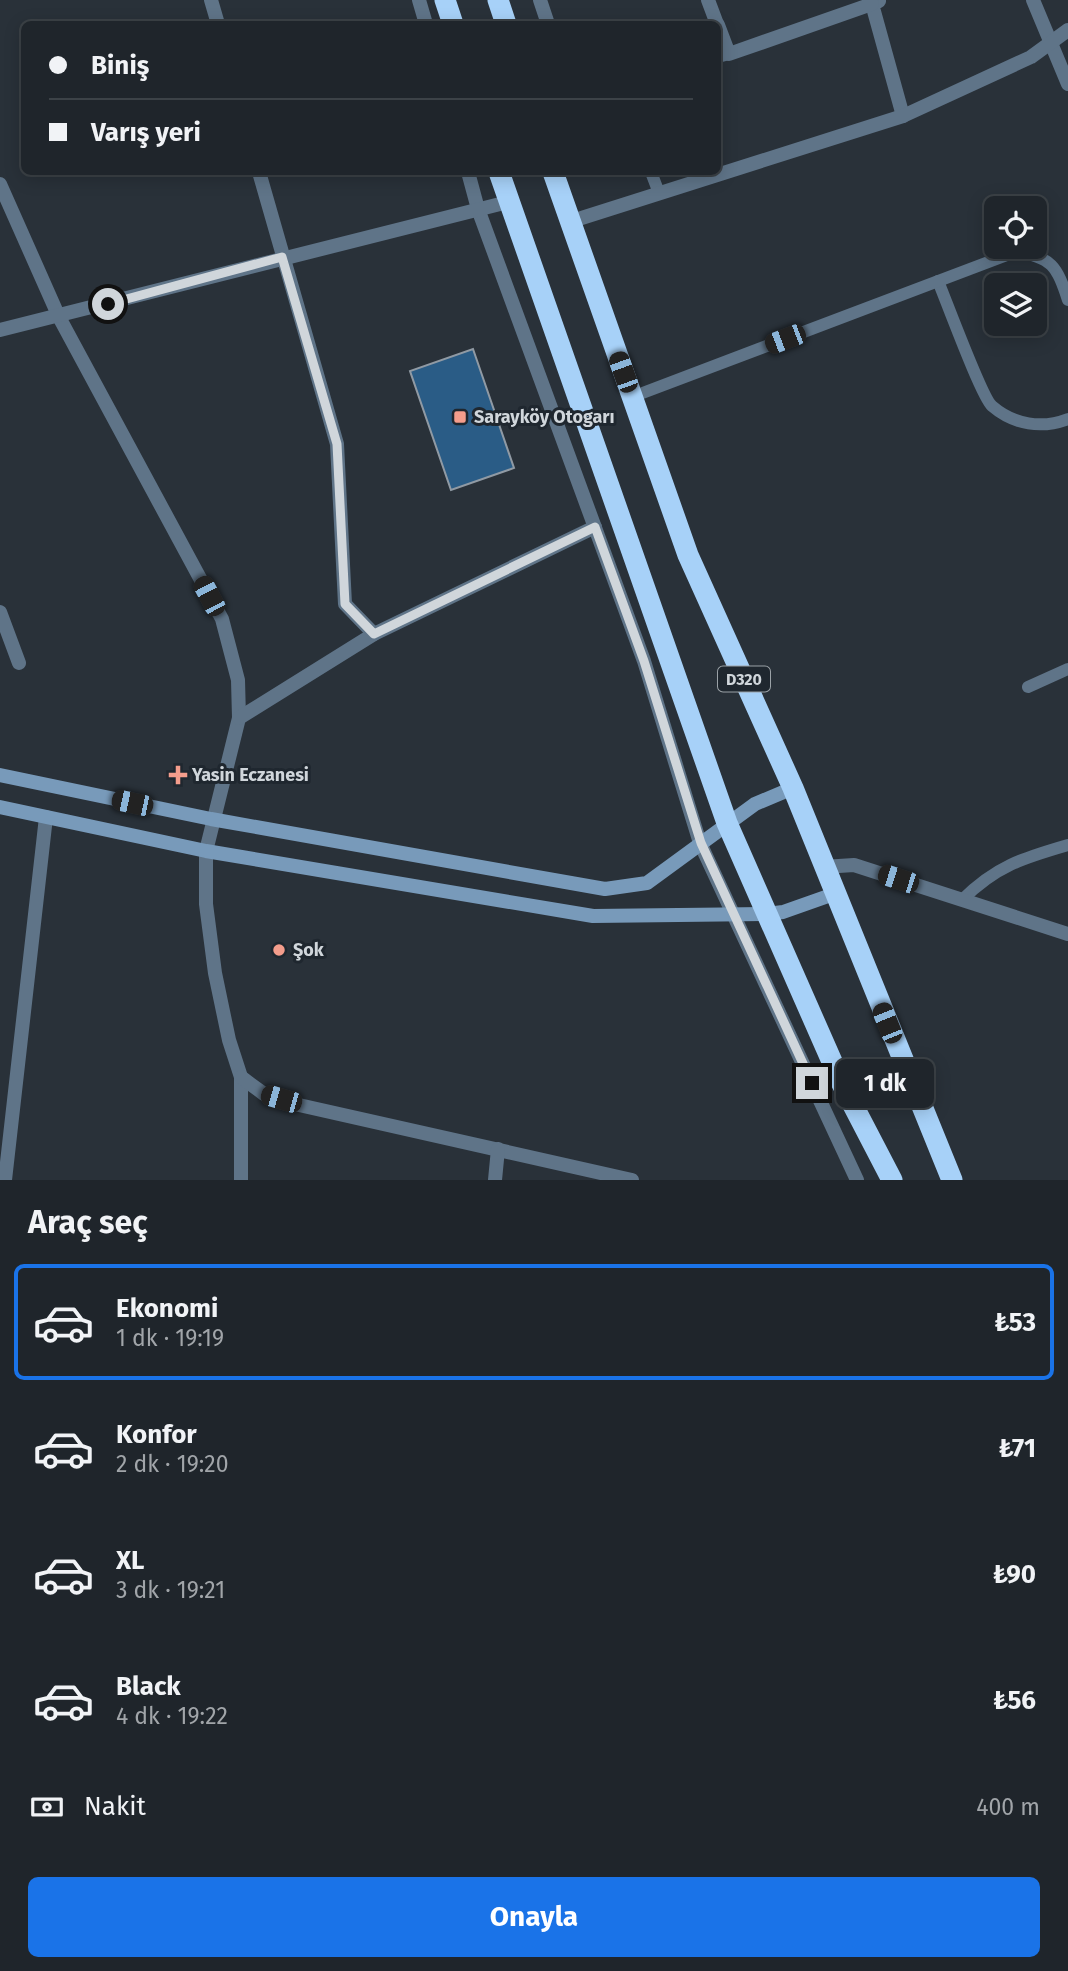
<!DOCTYPE html>
<html lang="tr">
<meta charset="utf-8">
<style>
:root{--surface:#1f252b;--page:#2c3137;--text:#f1f3f6;--muted:#a1a5a9;--line:#3c4247;--accent:#1a73e8}
body{margin:0;font-family:"Fira Sans",sans-serif;background:var(--page);color:var(--text);height:100vh;display:flex;flex-direction:column;font-size:26px;white-space:nowrap}
*{box-sizing:border-box;margin:0}
p{font-size:23px;color:var(--muted)}
.icon{flex:none;width:38px;height:38px;fill:none;stroke:currentColor;stroke-width:2;stroke-linecap:round;stroke-linejoin:round}
.map{position:relative;height:1180px;overflow:hidden}
.drawer{display:flex;flex-direction:column;background:var(--surface);flex:1}
.drawer>*{flex:none}
.hud{position:absolute;left:21px;top:21px;width:700px;height:154px;border-radius:10px;box-shadow:0 4px 18px #0003,0 0 0 2px var(--line);display:grid;align-content:center;height:154px;padding:0 28px;background:var(--surface)}
.controls{position:absolute;left:984px;top:196px;display:grid;gap:14px}
.controls a{display:grid;place-items:center;width:63px;height:63px;border-radius:10px;background:var(--surface);box-shadow:0 4px 18px #0003,0 0 0 2px var(--line);font-size:35px}
.end{position:absolute;width:32px;height:32px;margin:-16px;border:9px solid #d0d6db;background:#111;box-shadow:0 0 0 4px #111}
.from{border-radius:50%}
.bubble{position:absolute;height:49px;border-radius:10px;background:var(--surface);box-shadow:0 4px 18px #0003,0 0 0 2px var(--line);font-size:23px;font-weight:700;line-height:49px;text-align:center}
.car{position:absolute;width:21px;height:42px;margin:-21px -10px;border-radius:9px;box-shadow:0 0 5px 2px #0007;background:linear-gradient(#222 24%,#8ab4d8 0 40%,#222 0 76%,#8ab4d8 0 86%,#222 0)}
.hud b{display:flex;align-items:center;gap:24px;height:66px;font-size:26px}
.hud b+b{border-top:2px solid var(--line)}
.hud i{width:18px;height:18px;background:var(--text)}
ul{padding:0;list-style:none}
li{display:flex;align-items:center;gap:21px;height:116px;margin:0 14px 10px;padding:0 14px;border:4px solid transparent;border-radius:10px}
li div{flex:1}
li b{display:block;font-size:26px}
li em{font-style:normal;font-weight:700}
li.selected{border-color:var(--accent)}
li>.icon{width:63px;height:63px;stroke-width:1.5}
h2{padding:0 28px;font-size:32px;line-height:84px}
.pay{display:flex;align-items:center;gap:18px;height:77px;padding:0 28px;font-size:26px}
.pay p{margin-inline-start:auto}
.cta{display:flex;gap:14px;margin-top:auto;padding:14px 28px}
.cta a{flex:1;height:80px;border-radius:10px;background:var(--accent);color:#fff;font-size:28px;font-weight:700;line-height:80px;text-align:center}
.map>svg:first-child{display:block}
.building{fill:#2a5c86;stroke:#909aa4;stroke-width:2}
.lines{fill:none;stroke-linecap:round;stroke-linejoin:round}
.lane{stroke:#5f7488;stroke-width:12}
.street{stroke:#5f7488;stroke-width:14}
.secondary{stroke:#789aba;stroke-width:14}
.highway{stroke:#a7d1f8;stroke-width:21}
.route{stroke:#d0d6db;stroke-width:9}
.poi-dot{fill:#f49d8c;stroke:#1f272f;stroke-width:2.5}
.labels{text-anchor:middle;stroke-width:6;stroke-linejoin:round;paint-order:stroke}
.shield{fill:#1f272f;stroke:#9ba2a7;stroke-width:2}
.shield-label{font-size:16px;font-weight:bold;fill:#d0d6db}
.poi-label{font-size:18px;font-weight:bold;fill:#d0d6db;stroke:#1f272f;text-anchor:start}
</style>
<div class="map">
<svg width="1068" height="1180" viewBox="0 0 1068 1180">
<rect width="100%" height="100%" fill="#293139"/>
<path class="building" d="M473,349L514,468L451,490L410,371Z"/>
<g class="lines">
<g class="lane">
<path d="M718,57L729,54"/>
<path d="M651,172L659,193"/>
<path d="M938,281C946,300 982,398 992,406C1014,425 1042,429 1068,419"/>
<path d="M632,397L1015,252C1052,256 1057,267 1068,300"/>
<path d="M1028,687L1068,669"/>
<path d="M962,900C996,866 1023,858 1068,845"/>
</g>
<g class="street">
<path d="M211,0L218,24"/>
<path d="M419,0L426,24"/>
<path d="M540,0L548,24"/>
<path d="M708,0L717,24"/>
<path d="M1033,0L1068,84"/>
<path d="M879,1L872,4L903,116"/>
<path d="M718,25L729,54L872,4"/>
<path d="M259,172L337,444L345,604L374,634"/>
<path d="M468,172L478,209L644,661L700,843L857,1180"/>
<path d="M0,184L59,317L222,619L238,680L239,718L206,851V904L215,973L229,1040L241,1077V1180"/>
<path d="M569,222L903,116L1031,57L1068,30"/>
<path d="M0,330L508,202"/>
<path d="M0,612L19,663"/>
<path d="M239,718L374,634L595,527"/>
<path d="M823,867L854,865L1068,934"/>
<path d="M241,1077L264,1094L299,1105L632,1180"/>
<path d="M5,1180L46,817"/>
<path d="M495,1180L498,1149"/>
</g>
<g class="secondary">
<path d="M0,775L211,819L605,889L647,883L755,804L793,788"/>
<path d="M0,807L206,851L593,916L767,914L783,912L834,894"/>
</g>
<g class="highway">
<path d="M445,0L453,24"/>
<path d="M498,0L506,24"/>
<path d="M499,172L727,823L841,1082L892,1180"/>
<path d="M553,172L688,555L793,788L952,1180"/>
</g>
</g>
<g class="lines">
<path class="route" d="M108,304L282,257L337,444L345,604L374,634L595,527L644,661L701,843L812,1083"/>
</g>
<g class="poi-dot">
<rect x="453" y="410" width="14" height="14" rx="3.5"/>
<path d="M174.5 764.5h7v7h7v7h-7v7h-7v-7h-7v-7h7z"/>
<circle cx="279" cy="950" r="7"/>
</g>
<g class="labels">
<rect class="shield" x="718" y="666.5" width="52" height="25" rx="5"/>
<g class="shield-label">
<text x="744" y="685">D320</text>
</g>
<g class="poi-label">
<text x="474" y="423">Sarayköy Otogarı</text>
<text x="192" y="781">Yasin Eczanesi</text>
<text x="293" y="956">Şok</text>
</g>
</g>
</svg>
<div class="controls">
<a><svg class="icon" aria-label="locate" viewBox="0 0 24 24"><circle cx="12" cy="12" r="6"/><path d="M12 2v4M12 18v4M2 12h4M18 12h4"/></svg></a>
<a><svg class="icon" aria-label="layers" viewBox="0 0 24 24"><path d="M12 4l9 5-9 5-9-5zM3 14l9 5 9-5"/></svg></a>
</div>
<i class="end from" style="left:108px;top:304px"></i>
<i class="end" style="left:812px;top:1083px"></i>
<div class="bubble" style="left:836px;top:1059px;width:98px">1 dk</div>
<i class="car" style="left:785px;top:339px;rotate:249deg"></i>
<i class="car" style="left:623px;top:372px;rotate:340deg"></i>
<i class="car" style="left:209px;top:596px;rotate:332deg"></i>
<i class="car" style="left:132px;top:803px;rotate:282deg"></i>
<i class="car" style="left:898px;top:879px;rotate:288deg"></i>
<i class="car" style="left:887px;top:1023px;rotate:338deg"></i>
<i class="car" style="left:281px;top:1099px;rotate:286deg"></i>
<div class="hud">
<b><i class="from"></i>Biniş</b>
<b><i></i>Varış yeri</b>
</div>
</div>
<section class="drawer">
<h2>Araç seç</h2>
<ul>
<li class="selected"><svg class="icon" aria-label="car" viewBox="0 0 24 24"><path d="M5 17H2v-5l4-1 3-4h7l3 4 3 1v5h-3M9 17h6M6 11h13"/><circle cx="7" cy="17" r="2"/><circle cx="17" cy="17" r="2"/></svg><div><b>Ekonomi</b><p>1 dk · 19:19</p></div><em>₺53</em></li>
<li><svg class="icon" aria-label="car" viewBox="0 0 24 24"><path d="M5 17H2v-5l4-1 3-4h7l3 4 3 1v5h-3M9 17h6M6 11h13"/><circle cx="7" cy="17" r="2"/><circle cx="17" cy="17" r="2"/></svg><div><b>Konfor</b><p>2 dk · 19:20</p></div><em>₺71</em></li>
<li><svg class="icon" aria-label="car" viewBox="0 0 24 24"><path d="M5 17H2v-5l4-1 3-4h7l3 4 3 1v5h-3M9 17h6M6 11h13"/><circle cx="7" cy="17" r="2"/><circle cx="17" cy="17" r="2"/></svg><div><b>XL</b><p>3 dk · 19:21</p></div><em>₺90</em></li>
<li><svg class="icon" aria-label="car" viewBox="0 0 24 24"><path d="M5 17H2v-5l4-1 3-4h7l3 4 3 1v5h-3M9 17h6M6 11h13"/><circle cx="7" cy="17" r="2"/><circle cx="17" cy="17" r="2"/></svg><div><b>Black</b><p>4 dk · 19:22</p></div><em>₺56</em></li>
</ul>
<div class="pay"><svg class="icon" aria-label="cash" viewBox="0 0 24 24"><path d="M3 7h18v10H3z"/><circle cx="12" cy="12" r="2"/></svg>Nakit<p>400 m</p></div>
<div class="cta"><a>Onayla</a></div>
</section>
